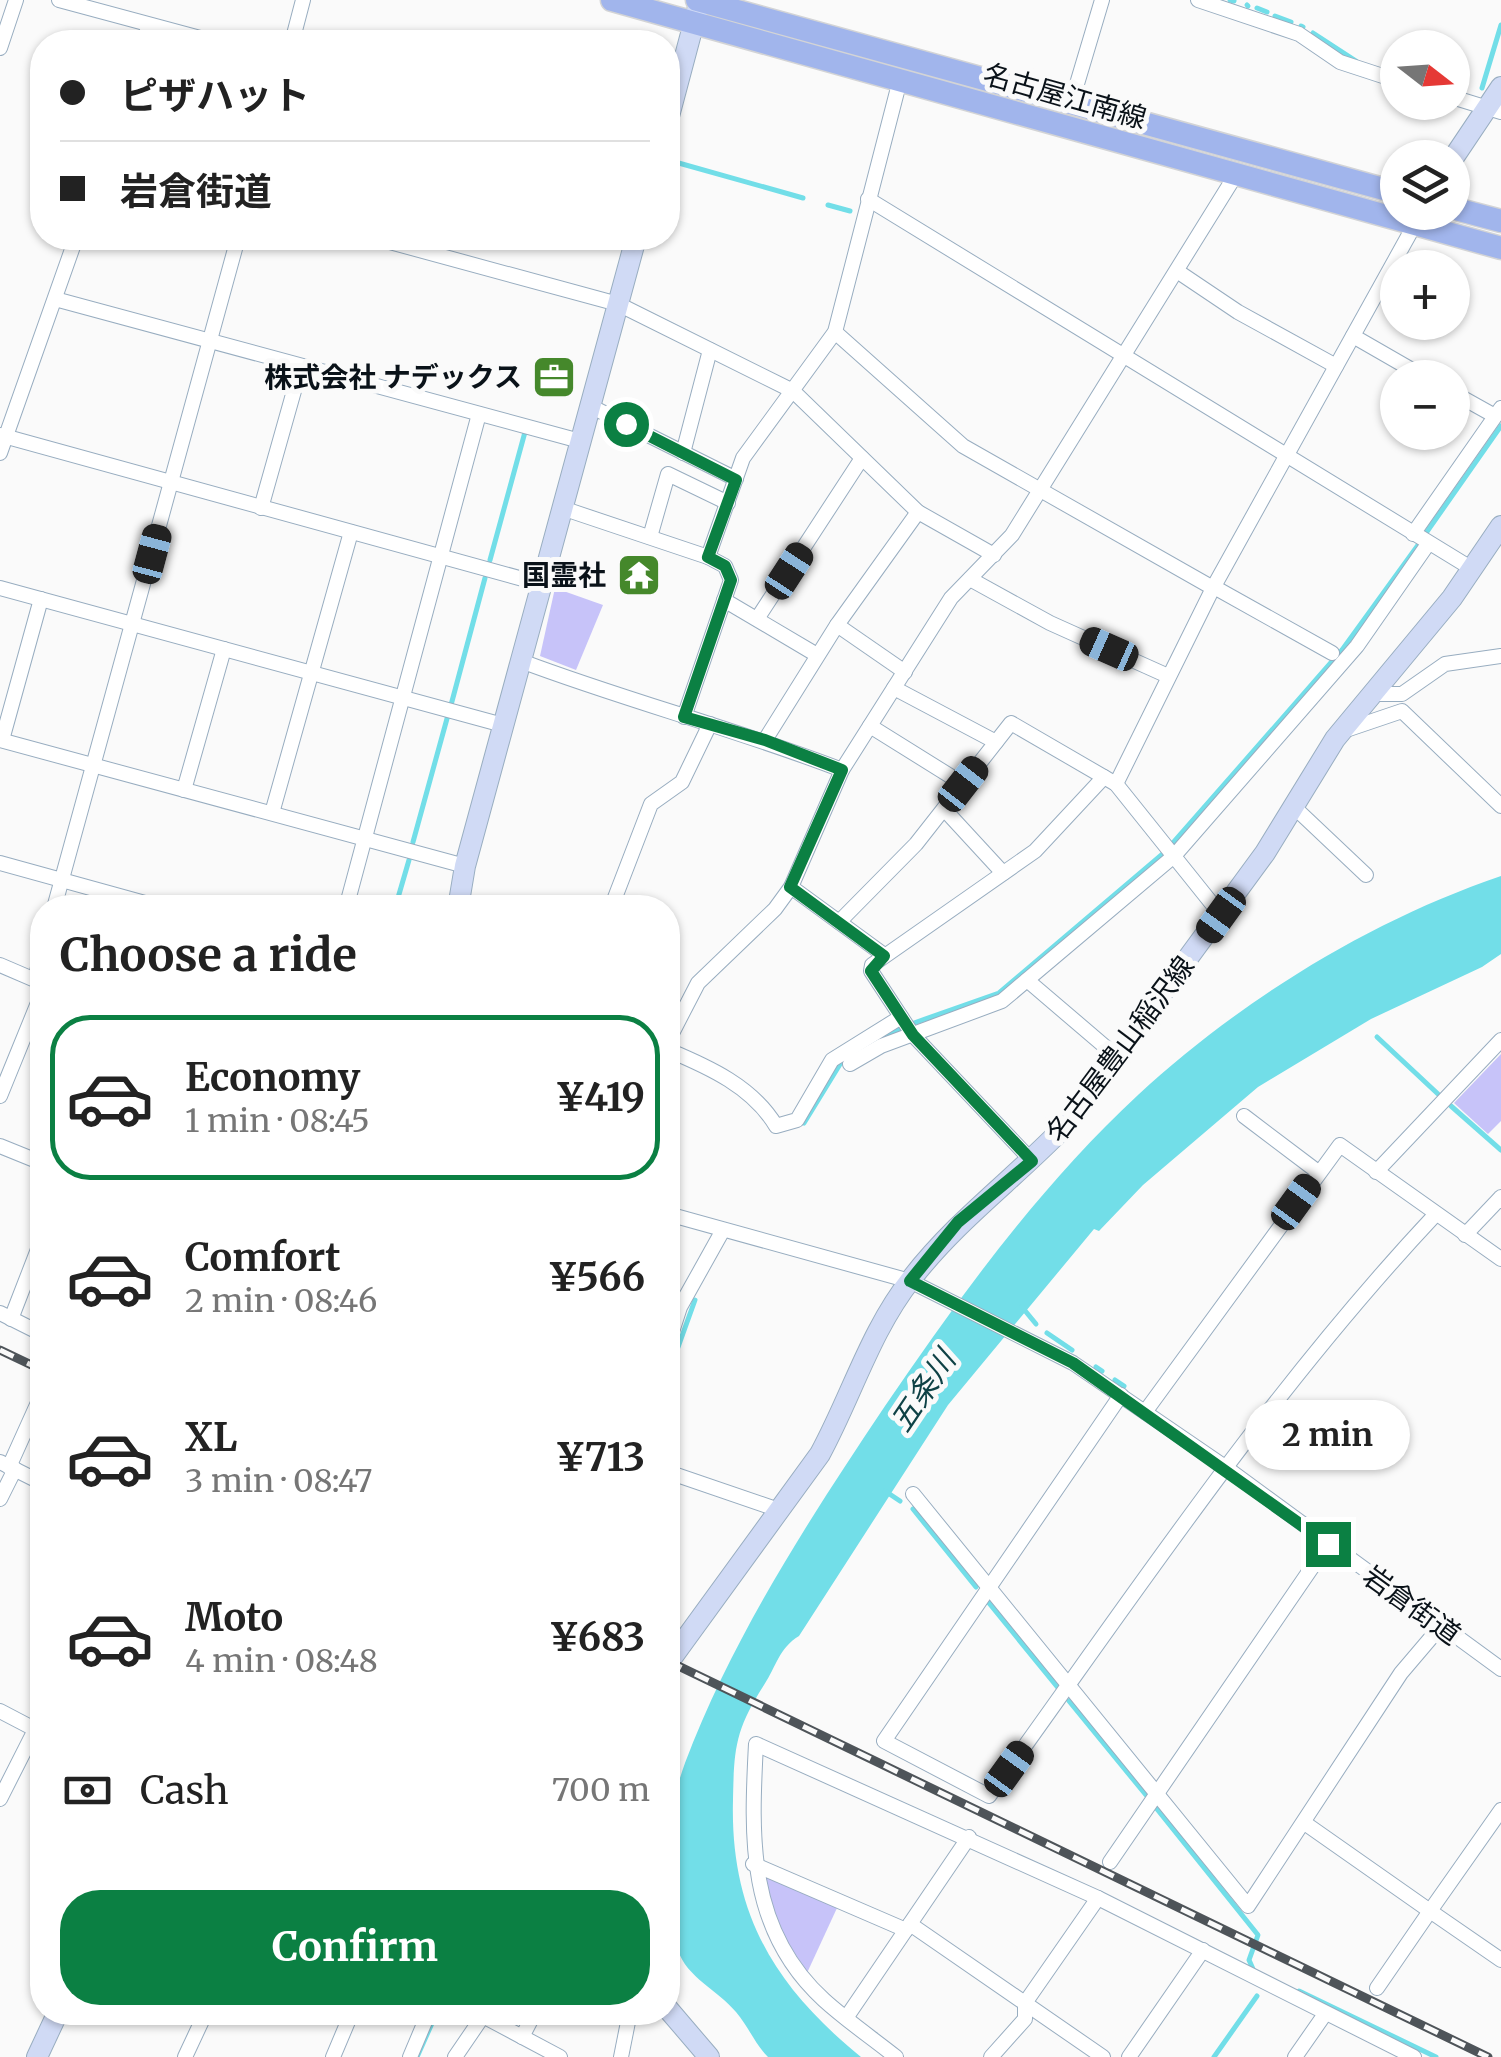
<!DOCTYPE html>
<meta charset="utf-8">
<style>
:root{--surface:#fff;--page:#f2f2f2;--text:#222;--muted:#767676;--line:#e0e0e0;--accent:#0b8043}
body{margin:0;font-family:Merriweather,"Noto Sans JP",serif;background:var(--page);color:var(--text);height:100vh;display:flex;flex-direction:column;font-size:38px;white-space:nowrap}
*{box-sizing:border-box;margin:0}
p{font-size:32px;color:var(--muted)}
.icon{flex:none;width:55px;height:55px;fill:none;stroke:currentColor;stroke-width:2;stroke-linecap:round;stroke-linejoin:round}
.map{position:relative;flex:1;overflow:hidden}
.details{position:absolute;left:30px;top:895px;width:650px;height:1130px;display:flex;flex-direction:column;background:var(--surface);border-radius:40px;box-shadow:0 2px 8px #0004}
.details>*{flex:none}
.guide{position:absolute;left:30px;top:30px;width:650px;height:220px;border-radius:40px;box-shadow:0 2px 8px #0004;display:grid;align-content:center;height:220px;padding:0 30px;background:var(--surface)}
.needle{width:65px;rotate:107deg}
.tools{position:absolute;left:1380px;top:30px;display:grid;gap:20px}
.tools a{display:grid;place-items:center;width:90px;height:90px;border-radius:50%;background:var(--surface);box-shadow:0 2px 8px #0004;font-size:50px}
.end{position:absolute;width:45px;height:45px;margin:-22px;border:12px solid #0b8043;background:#fff;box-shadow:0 0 0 5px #fff}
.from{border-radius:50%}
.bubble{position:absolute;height:70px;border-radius:35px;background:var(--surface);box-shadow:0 2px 8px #0004;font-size:32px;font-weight:700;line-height:70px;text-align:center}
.car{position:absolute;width:30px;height:60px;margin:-30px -15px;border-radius:12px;box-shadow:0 0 8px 2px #0007;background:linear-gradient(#222 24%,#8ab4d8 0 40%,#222 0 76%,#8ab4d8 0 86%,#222 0)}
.guide b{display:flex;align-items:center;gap:35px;height:95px;font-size:38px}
.guide b+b{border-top:2px solid var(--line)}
.guide i{width:25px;height:25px;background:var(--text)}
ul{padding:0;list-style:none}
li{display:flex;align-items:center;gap:30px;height:165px;margin:0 20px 15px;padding:0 10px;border:5px solid transparent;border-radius:40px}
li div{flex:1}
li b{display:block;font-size:38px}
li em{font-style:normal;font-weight:700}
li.selected{border-color:var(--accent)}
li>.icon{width:90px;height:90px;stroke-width:1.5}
h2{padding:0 30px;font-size:45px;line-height:120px}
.pay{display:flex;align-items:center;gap:25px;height:110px;padding:0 30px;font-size:38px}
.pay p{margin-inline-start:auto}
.cta{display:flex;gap:20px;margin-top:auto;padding:20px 30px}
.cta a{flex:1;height:115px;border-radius:40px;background:var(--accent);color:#fff;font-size:40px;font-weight:700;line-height:115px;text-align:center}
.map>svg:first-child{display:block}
.green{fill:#c7c3f9}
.water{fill:#72dee8}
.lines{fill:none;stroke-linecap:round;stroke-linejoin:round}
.stream{stroke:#72dee8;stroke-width:5}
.street-casing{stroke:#98adc0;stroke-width:16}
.secondary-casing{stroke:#98adc0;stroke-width:22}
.primary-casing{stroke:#d3d4d6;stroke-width:25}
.street{stroke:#fff;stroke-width:14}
.secondary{stroke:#d0daf5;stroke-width:20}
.primary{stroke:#a1b5ec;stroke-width:22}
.rail-casing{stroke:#4e5459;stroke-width:9}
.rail{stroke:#fafafa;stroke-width:5;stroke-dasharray:15;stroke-linecap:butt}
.route{stroke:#0b8043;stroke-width:12}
.labels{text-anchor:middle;stroke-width:10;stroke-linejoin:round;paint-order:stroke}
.street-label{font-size:28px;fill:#0a1219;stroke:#fafafa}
.poi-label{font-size:28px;font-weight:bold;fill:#0a1219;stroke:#fafafa;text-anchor:end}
.water-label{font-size:30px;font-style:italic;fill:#0f4246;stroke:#fafafa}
</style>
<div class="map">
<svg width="1501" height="2057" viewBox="0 0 1501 2057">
<rect width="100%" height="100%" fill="#fafafa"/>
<g class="green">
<path d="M555,588L603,605L576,670L540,656Z"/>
<path d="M1501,1054V1121L1488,1134L1454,1103Z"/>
<path d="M761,1874L837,1908L807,1973L774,1920Z"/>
</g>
<path class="water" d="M1501,876V954L1482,967L1371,1019L1258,1087L1143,1185L1099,1231L1094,1229L948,1405L799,1636C779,1648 776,1667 764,1685C735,1730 734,1749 733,1800C730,1914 775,1987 861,2057H768C755,2044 748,2026 736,2012C719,1991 686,1977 678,1950C660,1892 664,1820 685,1763C733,1636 810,1518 885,1406C960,1296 1040,1186 1138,1095C1241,1000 1369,921 1501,876Z"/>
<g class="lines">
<g class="stream">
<path d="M1230,0L1234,1"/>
<path d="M1247,5L1248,6"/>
<path d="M1257,8L1267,12"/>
<path d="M1275,16L1291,22"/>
<path d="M1301,26L1303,27"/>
<path d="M1313,33L1356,61"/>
<path d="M1482,88L1501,25"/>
<path d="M668,160L803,198"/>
<path d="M828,205L850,211"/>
<path d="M1426,533L1501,426"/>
<path d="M490,560L525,432"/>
<path d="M451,705L485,578"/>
<path d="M413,842L448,715"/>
<path d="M395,908L409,860"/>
<path d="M914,1023L999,993L1165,852L1342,650L1421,541"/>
<path d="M1377,1037L1438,1094"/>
<path d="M876,1040L903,1027"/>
<path d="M1451,1106L1501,1150"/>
<path d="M804,1123L842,1061"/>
<path d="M1022,1307L1036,1324"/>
<path d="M1047,1333L1072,1350"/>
<path d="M1096,1367L1102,1371"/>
<path d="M668,1375L695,1300"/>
<path d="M1115,1380L1124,1386"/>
<path d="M885,1491L900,1501"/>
<path d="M913,1509L976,1587"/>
<path d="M989,1603L1059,1689"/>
<path d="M1069,1701L1146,1795"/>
<path d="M1157,1809L1258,1935L1249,1960L1253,1969"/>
<path d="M1299,1991L1436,2057"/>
<path d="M417,2057L437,2012"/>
<path d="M1214,2057L1257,1996"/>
</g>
<g class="street-casing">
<g id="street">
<path d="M59,0L215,42"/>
<path d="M1198,0L1299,34L1340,62L1398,81"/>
<path d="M143,42L149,25"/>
<path d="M292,42L303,0"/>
<path d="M0,48L16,0"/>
<path d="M1452,97L1501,112"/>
<path d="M1071,104L1102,0"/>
<path d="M868,199L1474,570"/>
<path d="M375,238L618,304L793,391L918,512L994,555"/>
<path d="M1177,271L1238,312L1336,366"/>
<path d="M55,299L580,441"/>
<path d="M835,332L963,446L1213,588"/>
<path d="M1353,336L1426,378"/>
<path d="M1452,392L1495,416"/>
<path d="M590,406L736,479"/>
<path d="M0,435L541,584"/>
<path d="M0,453L76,238"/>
<path d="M683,453L710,350"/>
<path d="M261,508L301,366"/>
<path d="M562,508L708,557L743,458L835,332L900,80"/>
<path d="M1413,534L1501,408"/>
<path d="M650,537L668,474L728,503"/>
<path d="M970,579L1050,623L1168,676"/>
<path d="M1214,587L1332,653"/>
<path d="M0,588L503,725"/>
<path d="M724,600L817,655"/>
<path d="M757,619L862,458"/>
<path d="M837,625L905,672"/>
<path d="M521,661C627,701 736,729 842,770"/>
<path d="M894,688L996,742"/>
<path d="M1371,694H1402L1445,664L1501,656"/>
<path d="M684,717L731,580L725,566L708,557"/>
<path d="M870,726L963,784"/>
<path d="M1343,731L1402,711L1501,806"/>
<path d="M0,740L465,866"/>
<path d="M2,740L41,599"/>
<path d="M765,740L837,625L918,512"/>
<path d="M1116,784L1213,588L1415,224"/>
<path d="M184,790L224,649"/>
<path d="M1293,806L1366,875"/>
<path d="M944,809L1003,873"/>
<path d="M272,813L351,532"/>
<path d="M0,863L163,908"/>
<path d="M791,887L884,955"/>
<path d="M54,908L238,238"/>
<path d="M346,908L479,414"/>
<path d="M611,908L651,804L682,782L710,724"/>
<path d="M839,922L916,844L1011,723L1116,784L1221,915"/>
<path d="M0,965L42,983"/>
<path d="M35,980L42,951"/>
<path d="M1027,980L1116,1056"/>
<path d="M668,1041L698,983L775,909L791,887L842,770L951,598L1012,535L1235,176"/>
<path d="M668,1050C709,1067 753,1087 776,1126L797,1120L832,1060L901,1017"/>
<path d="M850,1064L881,1046L1002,1001L1174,856L1357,646L1428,544"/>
<path d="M0,1096L42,993"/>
<path d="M1244,1116L1318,1172"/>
<path d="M0,1146L42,1163"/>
<path d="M1032,1161L913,1035L871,971L872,965L1035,851L1104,777"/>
<path d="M1376,1172L1501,1040"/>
<path d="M668,1214L910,1281L1073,1363L1225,1467L1501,1669"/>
<path d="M1465,1235L1501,1197"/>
<path d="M0,1313L42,1334"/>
<path d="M11,1319L42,1239"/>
<path d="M668,1344L680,1307L723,1230"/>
<path d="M1121,1395L884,1741L989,1796C1132,1598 1268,1393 1435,1215"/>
<path d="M1145,1412L1340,1145L1501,1259"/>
<path d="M0,1462L42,1483"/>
<path d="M9,1467L41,1396"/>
<path d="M668,1472L779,1510"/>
<path d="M913,1494L1248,1906L1401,1673L1441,1626"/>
<path d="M0,1499L15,1469"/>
<path d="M0,1711L42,1733"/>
<path d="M0,1799L42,1716"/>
<path d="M1306,1824L1430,1911L1501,1810"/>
<path d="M1110,1862L1328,1544"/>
<path d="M753,1864L906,1930"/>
<path d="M910,1924L1103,2057"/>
<path d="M1377,1988L1430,1911L1501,1960"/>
<path d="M846,2018L969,1837"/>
<path d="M522,2037L535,2012"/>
<path d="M185,2057L206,2012"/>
<path d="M333,2057L352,2012"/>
<path d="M410,2057L429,2012"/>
<path d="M455,2057L483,2016L560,2057"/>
<path d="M621,2057L630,2012"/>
<path d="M896,2057C872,2038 846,2020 824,2000C747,1930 751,1837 756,1744L1098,1898L1414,2057"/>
<path d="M991,2057L1025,2019V2003L1098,1898"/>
<path d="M1129,2057L1203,1950"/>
<path d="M1295,2057L1325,2014"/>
</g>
</g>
<g class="secondary-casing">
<g id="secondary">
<path d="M668,120L697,11"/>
<path d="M1452,160L1501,87"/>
<path d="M458,908L465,866L636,238"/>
<path d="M668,1663L820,1454C852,1395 870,1331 912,1278C957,1220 1014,1179 1064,1127L1265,853L1335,739L1452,598L1501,526"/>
<path d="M668,2009L709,2057"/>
<path d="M37,2057L58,2012"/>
</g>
</g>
<g class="primary-casing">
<g id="primary">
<path d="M612,0L1501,248"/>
<path d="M697,0L1398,193"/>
<path d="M1452,208L1501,221"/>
</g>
</g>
<use href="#street" class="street"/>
<use href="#secondary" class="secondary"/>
<use href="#primary" class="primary"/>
<g class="rail-casing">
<g id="rail">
<path d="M0,1350L42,1370"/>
<path d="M668,1661L1488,2057"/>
</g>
</g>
<use href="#rail" class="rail"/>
</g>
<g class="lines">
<path class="route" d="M626,424L736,480L708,557L725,566L731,580L684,717L765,740L842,770L790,887L884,956L871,971L913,1035L1032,1161L958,1222L910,1281L1073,1363L1328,1544"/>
</g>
<defs>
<g id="office-square" transform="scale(2.25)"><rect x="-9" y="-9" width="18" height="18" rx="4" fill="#45882b" stroke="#fafafa"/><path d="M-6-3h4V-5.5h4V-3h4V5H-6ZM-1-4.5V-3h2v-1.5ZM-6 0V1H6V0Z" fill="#fff"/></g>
<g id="temple-square" transform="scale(2.25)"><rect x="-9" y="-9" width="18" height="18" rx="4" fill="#45882b" stroke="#fafafa"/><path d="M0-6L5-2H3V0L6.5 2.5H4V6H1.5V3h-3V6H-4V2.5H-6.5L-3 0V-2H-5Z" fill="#fff"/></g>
</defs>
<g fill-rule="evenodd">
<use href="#office-square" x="554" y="377"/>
<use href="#temple-square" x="639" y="575"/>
</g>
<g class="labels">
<g class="street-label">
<text transform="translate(1065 96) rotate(16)" y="10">名古屋江南線</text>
<text transform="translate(1120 1049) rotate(-53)" y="10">名古屋豊山稲沢線</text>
<text transform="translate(1412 1605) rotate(36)" y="10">岩倉街道</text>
</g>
<g class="poi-label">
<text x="522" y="387">株式会社 ナデックス</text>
<text x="606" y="585">国霊社</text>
</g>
<g class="water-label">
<text transform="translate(923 1391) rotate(-56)" y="10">五条川</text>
</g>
</g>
</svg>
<div class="tools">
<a><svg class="needle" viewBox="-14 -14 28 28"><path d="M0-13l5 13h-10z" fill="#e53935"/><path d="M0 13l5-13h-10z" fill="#767676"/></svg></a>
<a><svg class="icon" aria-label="layers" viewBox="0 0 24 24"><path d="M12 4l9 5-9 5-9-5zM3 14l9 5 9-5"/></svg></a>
<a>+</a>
<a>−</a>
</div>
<i class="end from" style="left:626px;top:424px"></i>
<i class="end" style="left:1328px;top:1544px"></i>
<div class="bubble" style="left:1245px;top:1400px;width:165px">2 min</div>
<i class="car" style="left:152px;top:554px;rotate:15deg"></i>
<i class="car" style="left:789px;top:571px;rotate:33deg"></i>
<i class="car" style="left:1109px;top:649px;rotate:294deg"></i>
<i class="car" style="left:963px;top:784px;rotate:38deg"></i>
<i class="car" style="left:1221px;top:915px;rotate:216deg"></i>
<i class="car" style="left:1296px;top:1202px;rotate:36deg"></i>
<i class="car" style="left:1009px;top:1769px;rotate:36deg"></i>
<div class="guide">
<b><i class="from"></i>ピザハット</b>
<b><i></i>岩倉街道</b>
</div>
<section class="details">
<h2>Choose a ride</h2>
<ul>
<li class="selected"><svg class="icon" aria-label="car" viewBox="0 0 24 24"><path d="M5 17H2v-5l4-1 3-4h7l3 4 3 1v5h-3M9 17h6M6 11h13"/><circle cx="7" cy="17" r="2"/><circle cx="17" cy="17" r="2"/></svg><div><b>Economy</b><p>1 min · 08:45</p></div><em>¥419</em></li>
<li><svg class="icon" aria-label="car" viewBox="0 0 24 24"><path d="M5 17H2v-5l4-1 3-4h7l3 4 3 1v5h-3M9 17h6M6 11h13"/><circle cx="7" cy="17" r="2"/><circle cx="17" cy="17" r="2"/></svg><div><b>Comfort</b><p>2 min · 08:46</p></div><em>¥566</em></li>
<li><svg class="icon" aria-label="car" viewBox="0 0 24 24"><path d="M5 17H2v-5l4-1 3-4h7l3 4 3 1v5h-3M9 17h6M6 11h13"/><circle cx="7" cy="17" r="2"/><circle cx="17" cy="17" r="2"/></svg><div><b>XL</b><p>3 min · 08:47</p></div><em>¥713</em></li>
<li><svg class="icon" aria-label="car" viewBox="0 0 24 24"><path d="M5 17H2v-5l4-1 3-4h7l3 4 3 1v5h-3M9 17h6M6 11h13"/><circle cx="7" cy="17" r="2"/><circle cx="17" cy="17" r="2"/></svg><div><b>Moto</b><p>4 min · 08:48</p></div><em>¥683</em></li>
</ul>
<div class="pay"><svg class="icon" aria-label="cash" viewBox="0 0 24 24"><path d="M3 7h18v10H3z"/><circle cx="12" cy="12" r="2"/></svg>Cash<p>700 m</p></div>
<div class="cta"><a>Confirm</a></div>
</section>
</div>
